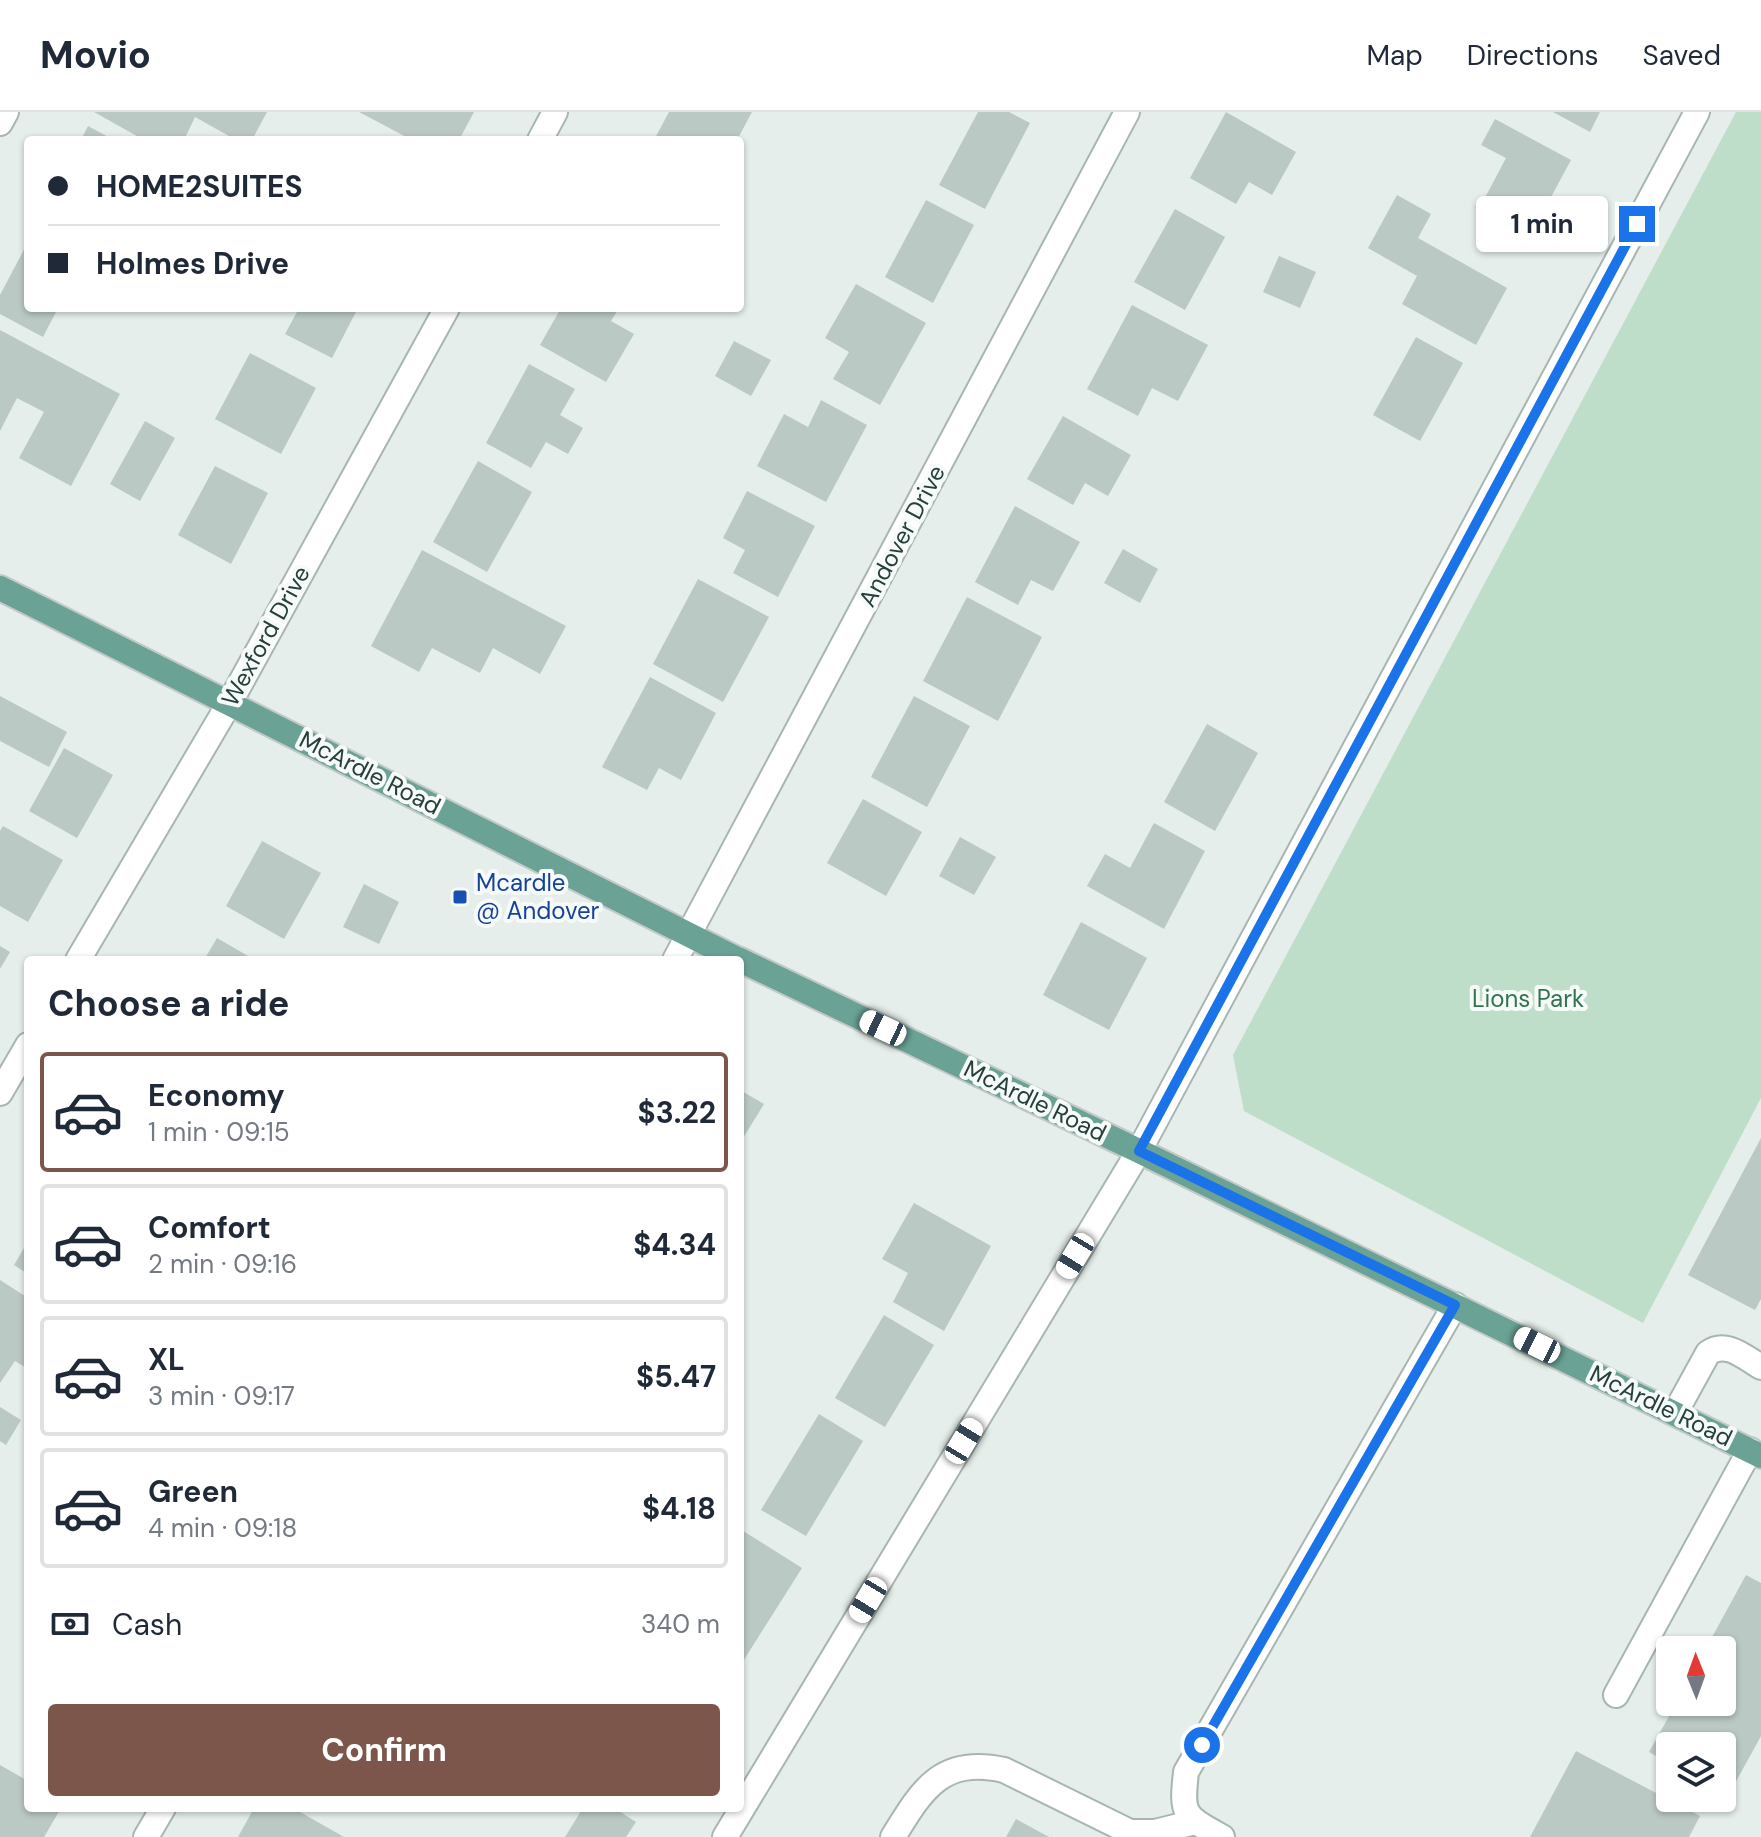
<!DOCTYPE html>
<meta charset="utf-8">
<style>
:root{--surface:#fff;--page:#f2f2f3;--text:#1f2937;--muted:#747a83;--line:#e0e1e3;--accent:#7c564b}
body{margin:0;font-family:"DM Sans",sans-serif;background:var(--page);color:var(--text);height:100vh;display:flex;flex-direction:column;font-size:30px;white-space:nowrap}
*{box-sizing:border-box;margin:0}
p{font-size:26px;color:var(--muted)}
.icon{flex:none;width:44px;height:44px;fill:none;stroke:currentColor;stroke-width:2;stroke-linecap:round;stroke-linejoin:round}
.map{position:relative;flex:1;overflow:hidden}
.panel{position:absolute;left:24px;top:844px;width:720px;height:856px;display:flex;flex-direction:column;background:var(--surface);border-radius:8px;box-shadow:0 2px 6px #0004}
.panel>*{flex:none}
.guide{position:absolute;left:24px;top:24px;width:720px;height:176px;border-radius:8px;box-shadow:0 2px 6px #0004;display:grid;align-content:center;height:176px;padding:0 24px;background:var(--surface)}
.needle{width:52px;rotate:359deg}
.tools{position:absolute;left:1656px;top:1524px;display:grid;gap:16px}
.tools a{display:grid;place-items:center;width:80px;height:80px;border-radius:8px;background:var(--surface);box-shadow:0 2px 6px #0004;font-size:40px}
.end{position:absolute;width:36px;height:36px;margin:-18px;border:10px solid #1a73e8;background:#fff;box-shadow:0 0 0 4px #fff}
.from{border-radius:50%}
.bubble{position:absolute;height:56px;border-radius:8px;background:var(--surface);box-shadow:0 2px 6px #0004;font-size:26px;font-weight:700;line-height:56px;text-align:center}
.car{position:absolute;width:24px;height:48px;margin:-24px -12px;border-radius:10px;box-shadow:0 0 6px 2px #0007;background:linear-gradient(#fff 24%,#345 0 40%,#fff 0 76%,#345 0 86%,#fff 0)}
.guide b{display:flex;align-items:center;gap:28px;height:76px;font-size:30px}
.guide b+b{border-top:2px solid var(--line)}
.guide i{width:20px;height:20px;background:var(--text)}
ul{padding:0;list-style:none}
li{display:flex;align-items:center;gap:24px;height:120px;margin:0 16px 12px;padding:0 8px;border:4px solid var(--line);border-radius:8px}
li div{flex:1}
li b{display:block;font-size:30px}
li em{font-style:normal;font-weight:700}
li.selected{border-color:var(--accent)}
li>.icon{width:72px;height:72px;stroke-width:1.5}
h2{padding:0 24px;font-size:36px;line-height:96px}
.pay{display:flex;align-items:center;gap:20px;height:88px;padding:0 24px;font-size:30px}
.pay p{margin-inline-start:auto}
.button{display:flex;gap:16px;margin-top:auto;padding:16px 24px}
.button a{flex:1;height:92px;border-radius:8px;background:var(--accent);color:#fff;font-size:32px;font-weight:700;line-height:92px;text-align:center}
header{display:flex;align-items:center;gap:48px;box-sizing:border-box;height:112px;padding:0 40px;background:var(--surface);border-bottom:2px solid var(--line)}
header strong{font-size:38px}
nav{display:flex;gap:44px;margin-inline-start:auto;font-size:28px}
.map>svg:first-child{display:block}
.green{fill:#bfdec9}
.building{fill:#bac9c4}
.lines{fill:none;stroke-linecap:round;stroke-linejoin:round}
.minor-casing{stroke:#a8b6b2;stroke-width:28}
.major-casing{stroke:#c2c9c8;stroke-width:28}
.minor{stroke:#fff;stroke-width:24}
.major{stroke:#6ba296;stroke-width:24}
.route{stroke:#1a73e8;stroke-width:10}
.transit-dot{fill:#1a4fb4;stroke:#f6faf8;stroke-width:3}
.labels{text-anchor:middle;stroke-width:8;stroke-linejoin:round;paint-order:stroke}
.street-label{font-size:24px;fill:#253f3a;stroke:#f6faf8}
.transit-label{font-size:24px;fill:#164399;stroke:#f6faf8;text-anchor:start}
.park-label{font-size:24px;fill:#30754e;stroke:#f6faf8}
</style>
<header>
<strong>Movio</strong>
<nav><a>Map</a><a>Directions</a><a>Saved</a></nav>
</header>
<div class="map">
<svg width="1761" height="1725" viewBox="0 0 1761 1725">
<rect width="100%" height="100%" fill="#e5eeea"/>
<path class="green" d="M1736,0H1761V986L1643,1211L1244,999L1233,943Z"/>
<g class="building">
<path d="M94,0H267L252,28H236L195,5L184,28H144Z"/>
<path d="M359,0H474L459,28H412Z"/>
<path d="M669,0H752L737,28H654Z"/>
<path d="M978,0H1009L1030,11L985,97L939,73Z"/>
<path d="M1226,0L1296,40L1272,83L1249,70L1236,92L1190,66Z"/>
<path d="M1553,0H1600L1590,20Z"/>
<path d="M1495,7L1571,48L1530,124L1479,97L1506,46L1481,33Z"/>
<path d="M88,14L114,28H81Z"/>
<path d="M1397,83L1431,102L1418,126L1507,176L1476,233L1402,192L1417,164L1368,136Z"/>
<path d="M926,88L974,113L933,191L885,165Z"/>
<path d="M1175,97L1225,125L1185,198L1134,170Z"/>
<path d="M28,130V196H58L43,225L0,202V183Z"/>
<path d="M1279,144L1316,160L1300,196L1263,180Z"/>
<path d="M856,172L926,211L880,293L833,267L849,240L825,226Z"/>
<path d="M1132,193L1208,233L1178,289L1152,276L1138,304L1087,277Z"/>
<path d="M289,196H358L332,246L285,222L297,200Z"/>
<path d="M561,196H619L611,209L634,222L606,270L540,233Z"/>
<path d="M0,218L120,282L71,374L19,346L44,300L17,286L0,319Z"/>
<path d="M1416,225L1463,251L1420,329L1373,303Z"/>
<path d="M734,229L771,248L751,284L715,264Z"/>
<path d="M250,241L316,276L281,342L215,307Z"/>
<path d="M529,252L575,277L560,303L583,316L568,342L546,330L531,356L486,331Z"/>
<path d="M821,288L867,313L826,390L757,354L784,302L808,315Z"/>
<path d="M1063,304L1131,343L1108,384L1085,371L1073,393L1027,367Z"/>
<path d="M145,309L175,326L140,389L110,372Z"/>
<path d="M478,349L532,380L487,460L433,430Z"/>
<path d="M215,354L268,381L231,452L178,423Z"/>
<path d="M747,379L815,414L778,485L733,461L745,438L723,426Z"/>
<path d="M1015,394L1080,430L1053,479L1031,468L1018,493L975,470Z"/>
<path d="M1123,437L1158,457L1140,491L1104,471Z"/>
<path d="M422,438L566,514L540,562L493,536L480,561L432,536L419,560L371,534Z"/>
<path d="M698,467L769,505L723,590L653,552Z"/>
<path d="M967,485L1042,525L998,609L923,569Z"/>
<path d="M650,565L716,601L681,668L659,656L647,678L602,655Z"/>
<path d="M0,584L67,620L49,655L0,629Z"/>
<path d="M914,584L970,614L927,695L871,665Z"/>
<path d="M1207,612L1258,641L1215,719L1164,690Z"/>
<path d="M64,636L113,663L77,726L29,699Z"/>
<path d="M863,687L922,720L886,784L827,751Z"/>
<path d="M1154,711L1205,739L1164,817L1087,774L1105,742L1130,756Z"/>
<path d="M3,714L63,748L28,810L0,794V719Z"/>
<path d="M960,725L996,745L974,783L939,764Z"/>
<path d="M262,729L321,761L284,827L226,794Z"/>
<path d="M364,772L399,790L379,832L343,815Z"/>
<path d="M1081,810L1147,846L1109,918L1043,883Z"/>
<path d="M217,826L255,848H204Z"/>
<path d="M0,834L10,840L0,857Z"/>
<path d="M740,978L764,992L740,1031Z"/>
<path d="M1761,1026V1187L1755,1198L1688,1163Z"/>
<path d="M914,1091L991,1134L944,1219L893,1190L908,1161L882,1147Z"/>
<path d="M28,1129V1162L14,1153Z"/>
<path d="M0,1168L28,1186V1257L15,1249L0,1271Z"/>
<path d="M884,1203L934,1233L885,1315L835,1286Z"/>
<path d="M0,1295L21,1308L6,1333L0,1329Z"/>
<path d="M819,1302L863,1329L806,1424L761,1398Z"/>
<path d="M740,1417L802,1456L740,1554Z"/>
<path d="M1746,1463L1761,1471V1624L1728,1684L1722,1681V1634H1670V1652L1649,1640L1677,1590H1722V1538H1705Z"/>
<path d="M1576,1639L1700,1704L1689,1725H1530Z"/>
<path d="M0,1653L28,1669V1696H61L44,1725H0Z"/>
<path d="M254,1696H293L344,1725H238Z"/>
<path d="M583,1696H614L636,1710L626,1725H565Z"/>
<path d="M1016,1707L1049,1725H1006Z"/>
</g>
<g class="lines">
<g class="minor-casing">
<g id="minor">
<path d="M0,11L6,0"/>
<path d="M540,28L555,0"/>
<path d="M78,848L230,590L447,196"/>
<path d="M675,848L1127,0"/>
<path d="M0,981L28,933"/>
<path d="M1675,1301L1708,1241C1726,1228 1744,1245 1761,1255"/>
<path d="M1616,1583L1750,1338"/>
<path d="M146,1725L163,1696"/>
<path d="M725,1725L1139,1039L1697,0"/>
<path d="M893,1725C922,1678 941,1644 1004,1658L1130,1720H1155L1195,1710"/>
<path d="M1222,1725C1184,1704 1181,1704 1186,1660L1455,1193"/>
</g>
</g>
<g class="major-casing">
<g id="major">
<path d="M0,476L739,848"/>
<path d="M740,848L1139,1039L1761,1344"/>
</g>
</g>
<use href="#minor" class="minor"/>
<use href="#major" class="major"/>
</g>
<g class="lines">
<path class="route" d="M1202,1633L1455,1193L1139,1039L1637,112"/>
</g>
<rect class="transit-dot" x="452" y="777" width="16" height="16" rx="4"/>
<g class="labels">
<g class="street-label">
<text transform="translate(902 424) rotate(-62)" y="8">Andover Drive</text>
<text transform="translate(266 524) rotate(-61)" y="8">Wexford Drive</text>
<text transform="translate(370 661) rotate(27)" y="8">McArdle Road</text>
<text transform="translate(1035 989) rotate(26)" y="8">McArdle Road</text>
<text transform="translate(1661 1294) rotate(26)" y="8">McArdle Road</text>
</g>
<g class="transit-label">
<text x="476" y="779">Mcardle<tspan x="476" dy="28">@ Andover</tspan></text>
</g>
<g class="park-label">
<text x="1528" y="895">Lions Park</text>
</g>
</g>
</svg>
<div class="tools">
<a><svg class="needle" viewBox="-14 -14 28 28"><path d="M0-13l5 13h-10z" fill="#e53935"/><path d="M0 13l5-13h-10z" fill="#747a83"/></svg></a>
<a><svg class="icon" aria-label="layers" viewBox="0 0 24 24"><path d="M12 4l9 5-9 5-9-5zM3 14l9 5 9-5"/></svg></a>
</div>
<i class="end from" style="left:1202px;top:1633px"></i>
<i class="end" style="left:1637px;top:112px"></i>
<div class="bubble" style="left:1476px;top:84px;width:132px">1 min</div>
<i class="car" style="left:883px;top:916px;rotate:295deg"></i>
<i class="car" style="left:1075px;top:1144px;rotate:211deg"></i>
<i class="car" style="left:1537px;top:1233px;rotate:296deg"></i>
<i class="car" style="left:964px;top:1329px;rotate:31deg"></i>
<i class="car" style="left:868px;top:1488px;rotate:211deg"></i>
<div class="guide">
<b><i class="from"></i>HOME2SUITES</b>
<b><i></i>Holmes Drive</b>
</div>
<section class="panel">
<h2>Choose a ride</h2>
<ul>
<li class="selected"><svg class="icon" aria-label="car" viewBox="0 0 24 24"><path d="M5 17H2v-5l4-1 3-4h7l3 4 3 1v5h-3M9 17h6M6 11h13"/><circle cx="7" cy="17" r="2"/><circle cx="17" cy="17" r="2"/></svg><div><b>Economy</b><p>1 min · 09:15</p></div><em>$3.22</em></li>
<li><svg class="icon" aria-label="car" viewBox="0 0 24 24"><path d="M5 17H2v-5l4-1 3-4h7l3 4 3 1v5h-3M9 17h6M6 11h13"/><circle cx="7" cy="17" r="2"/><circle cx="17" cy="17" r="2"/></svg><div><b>Comfort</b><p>2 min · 09:16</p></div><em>$4.34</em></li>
<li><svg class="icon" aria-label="car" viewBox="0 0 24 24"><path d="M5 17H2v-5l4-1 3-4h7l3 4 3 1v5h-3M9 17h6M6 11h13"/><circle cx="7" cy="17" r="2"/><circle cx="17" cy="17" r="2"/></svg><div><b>XL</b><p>3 min · 09:17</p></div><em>$5.47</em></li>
<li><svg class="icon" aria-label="car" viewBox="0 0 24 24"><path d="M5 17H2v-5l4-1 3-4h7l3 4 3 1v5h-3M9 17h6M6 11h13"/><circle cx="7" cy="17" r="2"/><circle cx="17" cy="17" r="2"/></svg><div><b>Green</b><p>4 min · 09:18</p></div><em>$4.18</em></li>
</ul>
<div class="pay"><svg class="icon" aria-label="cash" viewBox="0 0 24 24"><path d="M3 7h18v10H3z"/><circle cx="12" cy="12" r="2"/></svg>Cash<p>340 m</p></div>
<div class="button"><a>Confirm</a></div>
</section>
</div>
